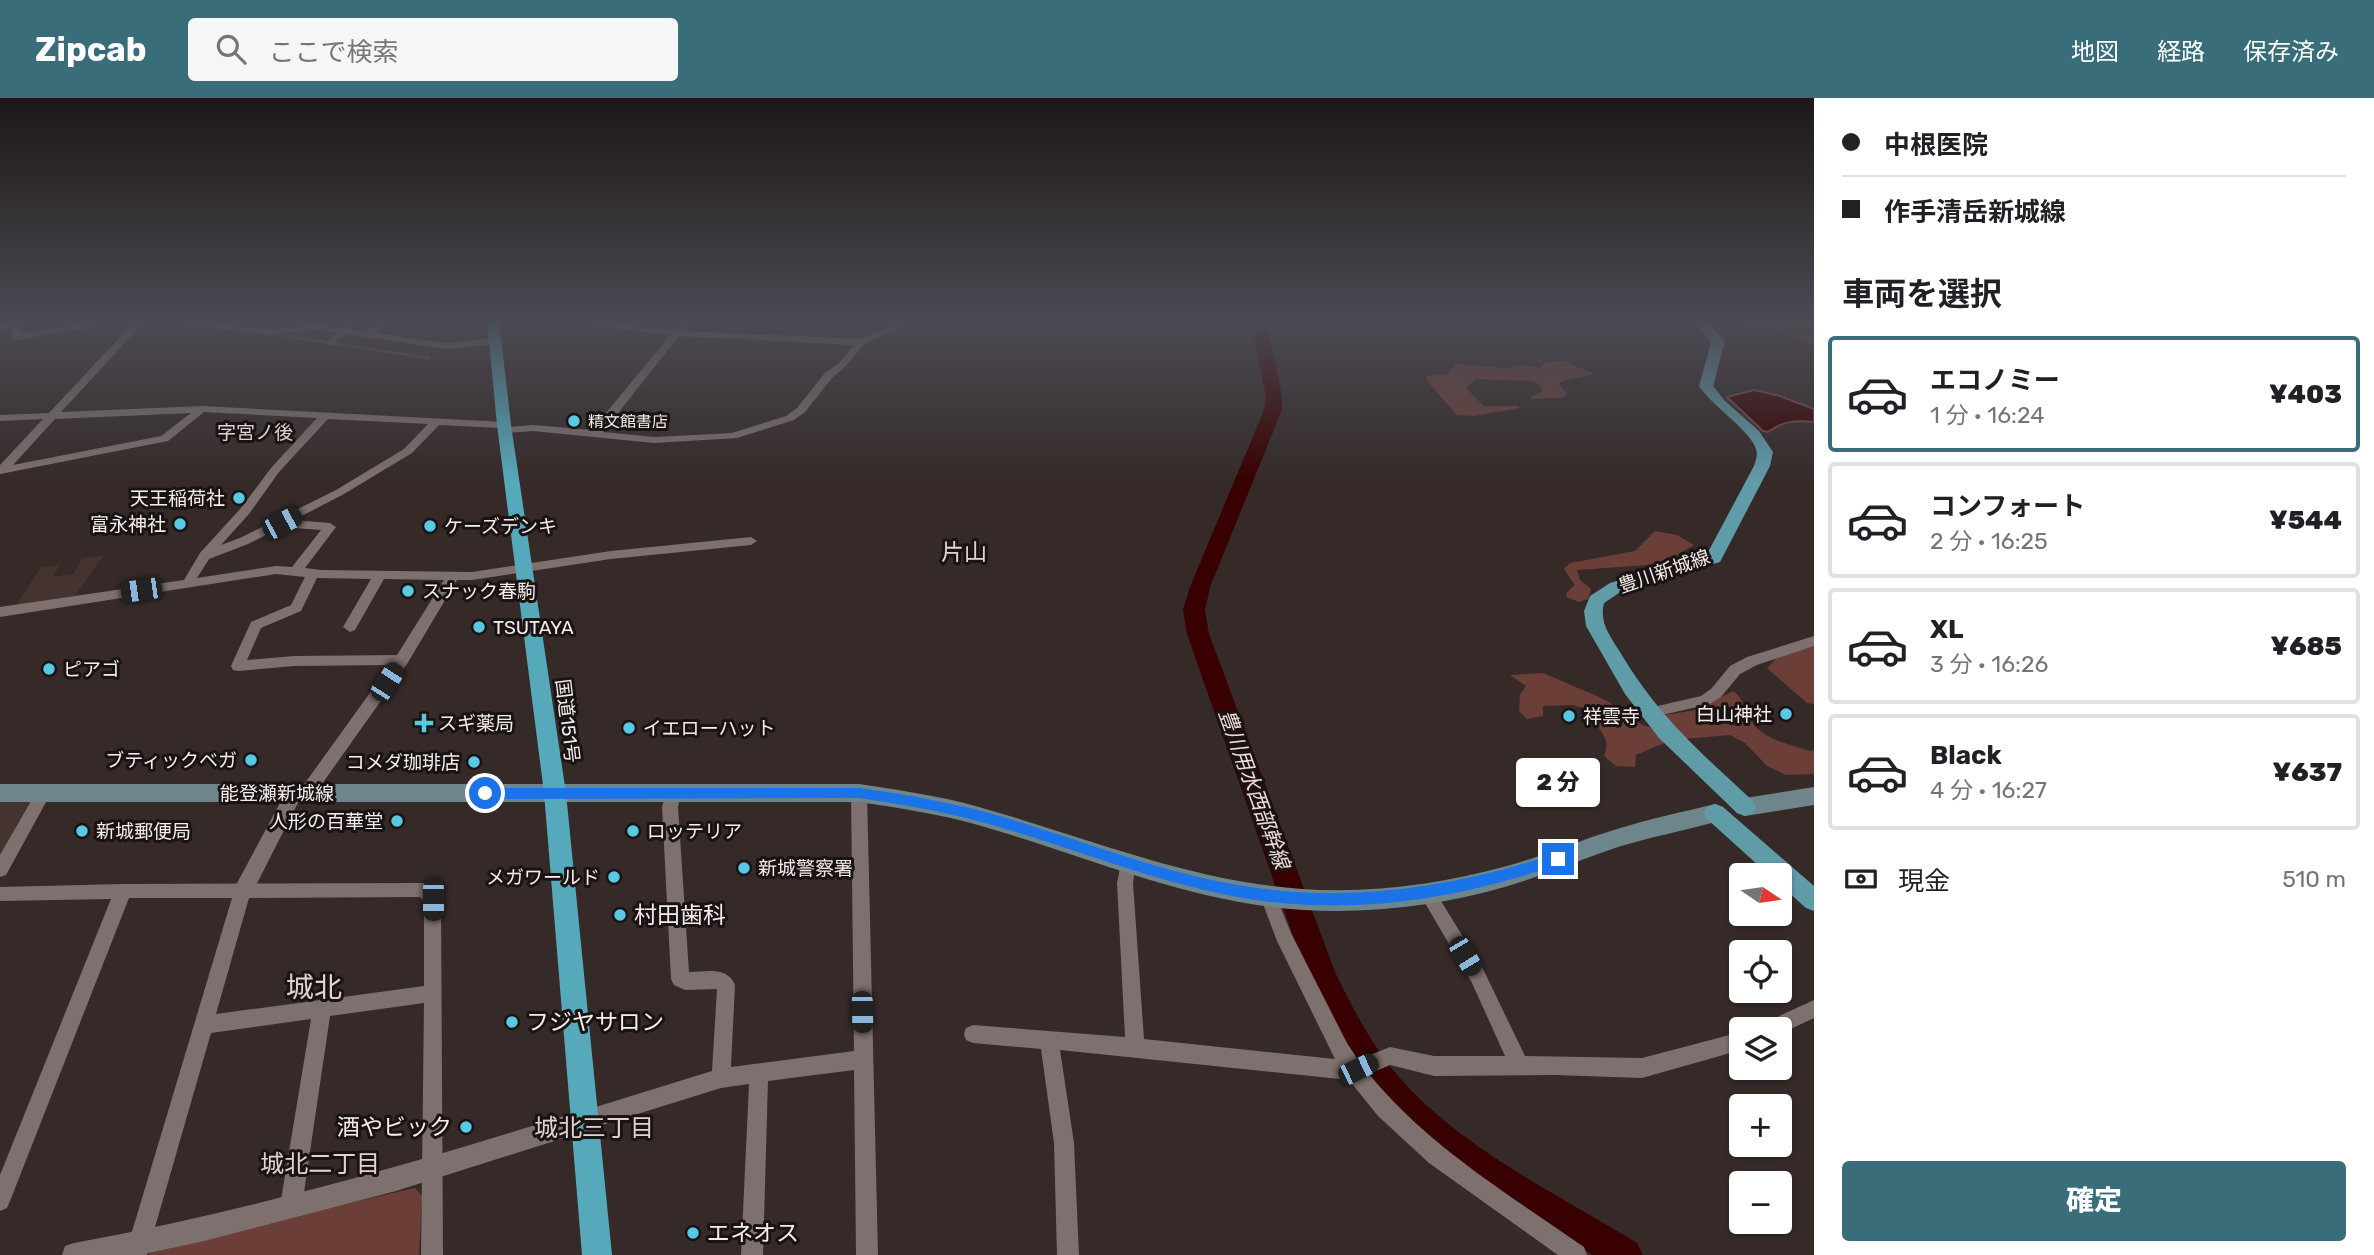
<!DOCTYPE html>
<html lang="ja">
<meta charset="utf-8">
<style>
:root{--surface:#fff;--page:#f6f6f6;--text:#202124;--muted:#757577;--line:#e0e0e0;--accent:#396d79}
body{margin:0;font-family:Rubik,"Noto Sans JP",sans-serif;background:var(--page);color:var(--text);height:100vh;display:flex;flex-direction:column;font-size:26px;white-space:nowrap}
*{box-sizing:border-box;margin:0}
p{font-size:23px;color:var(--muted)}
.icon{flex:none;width:38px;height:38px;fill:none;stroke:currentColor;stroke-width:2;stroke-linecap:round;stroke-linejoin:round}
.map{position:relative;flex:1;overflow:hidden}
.panel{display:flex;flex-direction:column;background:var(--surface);width:560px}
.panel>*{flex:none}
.top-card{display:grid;align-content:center;height:154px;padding:0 28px;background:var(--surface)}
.needle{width:46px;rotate:103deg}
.buttons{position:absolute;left:1729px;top:765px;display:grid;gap:14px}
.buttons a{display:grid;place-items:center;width:63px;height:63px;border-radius:7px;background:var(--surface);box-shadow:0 2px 5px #0004;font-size:35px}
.end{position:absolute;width:32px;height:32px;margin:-16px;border:9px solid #1a73e8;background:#fff;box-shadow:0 0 0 4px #fff}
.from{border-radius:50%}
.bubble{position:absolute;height:49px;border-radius:7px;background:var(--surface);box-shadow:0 2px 5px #0004;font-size:23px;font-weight:800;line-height:49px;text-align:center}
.car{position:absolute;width:21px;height:42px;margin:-21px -10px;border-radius:9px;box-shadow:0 0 5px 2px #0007;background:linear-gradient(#222 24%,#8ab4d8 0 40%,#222 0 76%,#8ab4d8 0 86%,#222 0)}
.top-card b{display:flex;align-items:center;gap:24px;height:66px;font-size:26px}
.top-card b+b{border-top:2px solid var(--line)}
.top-card i{width:18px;height:18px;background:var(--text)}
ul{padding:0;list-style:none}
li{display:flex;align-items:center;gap:21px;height:116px;margin:0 14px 10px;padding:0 14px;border:4px solid var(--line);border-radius:7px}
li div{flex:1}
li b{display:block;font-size:26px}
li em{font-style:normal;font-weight:800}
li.active{border-color:var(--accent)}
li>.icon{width:63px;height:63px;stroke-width:1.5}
h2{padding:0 28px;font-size:32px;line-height:84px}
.pay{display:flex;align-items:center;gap:18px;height:77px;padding:0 28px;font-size:26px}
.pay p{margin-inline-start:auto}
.cta{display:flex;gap:14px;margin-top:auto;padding:14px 28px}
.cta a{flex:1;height:80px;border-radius:7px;background:var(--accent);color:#fff;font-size:28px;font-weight:800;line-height:80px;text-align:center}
header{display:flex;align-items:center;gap:42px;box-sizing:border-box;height:98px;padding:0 35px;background:var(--accent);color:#fff}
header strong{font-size:33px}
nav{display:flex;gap:38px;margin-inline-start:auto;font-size:24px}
.search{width:490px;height:63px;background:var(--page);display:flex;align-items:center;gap:18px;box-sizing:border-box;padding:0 24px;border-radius:7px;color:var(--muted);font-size:26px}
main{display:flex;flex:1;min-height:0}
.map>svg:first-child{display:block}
.built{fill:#453330}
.green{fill:#6c3e38}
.water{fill:#380000;stroke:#714747;stroke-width:2}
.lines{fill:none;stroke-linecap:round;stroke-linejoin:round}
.stream{stroke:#714747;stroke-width:2.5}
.river{fill:#380000;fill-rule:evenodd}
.minor{fill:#7d706e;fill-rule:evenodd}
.tertiary{fill:#7d706e;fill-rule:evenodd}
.secondary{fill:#6e858b;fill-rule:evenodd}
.primary{fill:#609ba8;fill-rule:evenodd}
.trunk{fill:#56a9bb;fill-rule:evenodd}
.route{fill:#1a73e8}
.poi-dot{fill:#57c9e2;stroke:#191413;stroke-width:2.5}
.labels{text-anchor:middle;stroke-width:6;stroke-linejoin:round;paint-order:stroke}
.far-poi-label{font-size:16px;fill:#f5edec;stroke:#191413;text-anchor:start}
.far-quarter-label{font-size:19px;fill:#e1d2cf;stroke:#191413}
.poi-label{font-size:19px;fill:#f5edec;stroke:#191413;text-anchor:start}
.street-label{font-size:19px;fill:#f5edec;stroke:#191413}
.water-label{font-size:21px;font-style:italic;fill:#f2dcd9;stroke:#191413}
.quarter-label{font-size:23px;fill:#e1d2cf;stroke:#191413}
.near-poi-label{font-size:23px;fill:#f5edec;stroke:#191413;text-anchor:start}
.near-neighbourhood-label{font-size:24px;fill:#e1d2cf;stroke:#191413}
.near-quarter-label{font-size:28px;fill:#e1d2cf;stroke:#191413}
</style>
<header>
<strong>Zipcab</strong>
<div class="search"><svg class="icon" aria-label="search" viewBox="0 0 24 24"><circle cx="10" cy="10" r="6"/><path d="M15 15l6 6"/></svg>ここで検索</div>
<nav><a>地図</a><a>経路</a><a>保存済み</a></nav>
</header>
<main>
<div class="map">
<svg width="1814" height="1157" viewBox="0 0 1814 1157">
<rect width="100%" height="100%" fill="#352a28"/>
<g class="built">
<path d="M103,458L75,498L16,507L41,469L59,467L53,479L74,476L82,460Z"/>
<path d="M0,702H32L0,763Z"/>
</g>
<g class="green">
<path d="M1740,222H1814V247L1768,229H1745Z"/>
<path d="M1564,263L1594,276L1562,283L1559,286L1567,296L1562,300L1531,301L1530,299L1542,294L1540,287L1533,283L1475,281L1466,290L1484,308H1518L1520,310L1473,318L1457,317L1427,283V278L1448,276L1456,266L1504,270L1525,267L1540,270L1546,264Z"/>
<path d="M1655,433L1677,437L1694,447L1662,466L1577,472L1580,482L1591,491L1588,501L1579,504L1566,499L1567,494L1575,487L1564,471L1570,465L1635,453Z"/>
<path d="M1814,548V606L1807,605L1767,570L1778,559Z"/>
<path d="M1543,575L1599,599L1625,613L1642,627L1656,631L1669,643L1636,657L1635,669L1616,668L1604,658C1610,645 1604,637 1596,626L1598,621L1594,613L1573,607L1543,608V618L1527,621L1519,613L1520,597L1526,588L1510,577Z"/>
<path d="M1733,593C1745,601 1744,613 1752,624C1764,642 1791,647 1810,653L1814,652V676L1786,677L1767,668L1745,645L1730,637L1684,641L1659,618L1696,612Z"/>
<path d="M415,1090L422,1098L419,1157H148L156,1149Z"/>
</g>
<path class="water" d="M1754,292L1780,298L1814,311V324C1796,322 1783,323 1768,334L1763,333L1727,299Z"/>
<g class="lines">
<path class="stream" d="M152,222L286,238L429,260"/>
<path class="river" d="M1251,222H1267L1282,299V312L1210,489L1205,512L1209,536L1335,874C1351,907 1367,938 1389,967C1450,1045 1554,1094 1637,1145L1643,1157H1593L1457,1073L1404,1029L1368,990L1337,943L1307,878L1187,536L1183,512L1190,489L1264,312L1266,299Z"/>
<g class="minor">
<path d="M20,222H39L24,227L22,235L100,222L92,229L16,242L11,239L14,229L0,233V227Z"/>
<path d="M136,222H146L61,314L202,308L504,324L508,325V329L533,327L592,332L670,237L571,225L566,222H594L674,232L682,222H692L683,233L860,241L904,222H917L864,246L846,268L832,280L805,314L794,322L737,340L654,345L533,333L505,335L501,334V330L439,327L412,355L344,396L294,422L330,425L336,429L305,470L321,472L472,474L611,453L751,439L757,443L751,447L611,461L472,482H457L407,566L312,700L306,702L300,700L298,696L300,692L390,567L294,568L238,573L233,572L231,568L251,524L291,507L305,479L276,476L0,519V509L184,482L200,455L241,410L271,370L317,320L204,314L168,343L0,376V367L43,321L0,323V317L49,315ZM679,238L854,247L840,264L824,276L797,310L786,318L732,335L654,339L603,334ZM191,315L161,338L13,367L55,321ZM328,321L428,326L404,351L336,392L240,440L221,447L249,416L279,374ZM282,429L321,432L292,469L276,468L197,480L209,461L248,446ZM317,480L371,481L343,529L350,534L355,532L384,481L444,482L397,557L294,558L247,562L261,530L301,513Z"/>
<path d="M169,222H197L266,231L318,226L342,230L350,222H361L352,231L366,233L379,222H390L375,235L446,245L495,240L500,243L495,246L446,251L346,236L331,248L326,245L337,235L318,232L266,237L174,225Z"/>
<path d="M1814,538V548L1757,567L1740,576L1721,599L1710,606L1649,620L1644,619L1642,615L1644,611L1649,610L1701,598L1711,591L1730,568L1747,559Z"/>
<path d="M43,689L48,691L51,695L6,777L0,779V757L38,691Z"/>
<path d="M859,689L864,691L867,695L878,1157H856L854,972L768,983L763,1157H741L749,986L721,990L586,1032L579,1029L576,1022L579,1015L586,1012L712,973L717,891L685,892L674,887L671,881L662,709L667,692L673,690L679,692L681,696L678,709L689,874C706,874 727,868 735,887L731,969L854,953L851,695L854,691Z"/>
<path d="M1128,758L1134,760L1136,765L1133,785L1144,941L1335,961L1277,843L1260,798L1262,793L1268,791L1274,793L1291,835L1347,945L1358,962L1390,949L1434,958H1505L1472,885L1419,795L1421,790L1427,788L1433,790L1484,873L1525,958L1642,960L1741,934V952L1642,980L1555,977L1434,978L1390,967L1369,976C1428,1048 1508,1096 1584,1149L1587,1157H1558L1429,1065L1378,1018L1349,982L1060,952L1074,1045L1079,1157H1057L1054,1045L1041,951L973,945L966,942L964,936L966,930L973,927L1125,939L1117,785L1122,760Z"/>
<path d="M424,785L430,787L441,802L443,1157H421L424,905L330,918L302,1108L298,1115L291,1119L284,1115L280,1108L311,921L211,935L147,1157H125L232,800H129L10,1103L7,1110L0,1113V1077L111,801L0,803V789L123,786ZM420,799L424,804V888L216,916L249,800Z"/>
<path d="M1814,902V920L1780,936V931H1762L1764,925Z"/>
</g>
<g class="tertiary">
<path d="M294,688L300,690L303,695L250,799L243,801L236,799L234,793L236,787L288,690Z"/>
<path d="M586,1011L594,1014L597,1022L594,1030L586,1033L396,1093L204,1143L139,1157H62L65,1148L74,1145C248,1113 417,1065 586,1011Z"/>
</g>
<g class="secondary">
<path d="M0,686H859C899,692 940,698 979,709C1086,739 1189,783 1302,791C1370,796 1441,786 1507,768C1544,758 1580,742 1617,731C1649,721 1682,714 1715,706L1723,709L1726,715L1723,721L1715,724C1683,733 1650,739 1618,749C1581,761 1545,777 1508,788C1443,807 1373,816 1304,812C1190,805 1087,758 978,727C939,716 899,710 859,704H0Z"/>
<path d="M1814,689V707L1745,718L1737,715L1734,709L1737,703L1745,700Z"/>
</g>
<g class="primary">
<path d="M1692,222H1705L1725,243L1713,288L1725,303L1759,333L1773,354L1770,368L1720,464L1622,493L1604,505C1599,524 1610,538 1620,554C1657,617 1700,654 1753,703L1756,709L1753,715L1745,718L1737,715L1659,640L1625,596L1586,528L1584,513L1590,498L1610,485L1707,456L1754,368C1756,362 1758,357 1756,351C1751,333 1712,308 1699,288L1711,244Z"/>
<path d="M1715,706L1723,709L1814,788V813L1806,810L1780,787V777H1769L1707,721L1704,715L1707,709Z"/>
</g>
<path class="trunk" d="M487,222H499L511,327L566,695L612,1157H582L544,695L497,327Z"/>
</g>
<linearGradient id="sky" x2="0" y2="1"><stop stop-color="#1d1716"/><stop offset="0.58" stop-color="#4b4a53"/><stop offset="1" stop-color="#4b4a53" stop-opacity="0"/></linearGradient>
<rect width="1814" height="384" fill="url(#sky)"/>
<path class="route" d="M485,690H859C898,695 936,702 974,711C1066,735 1155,775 1250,789C1356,805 1458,788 1558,755L1565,761L1563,765C1462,800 1357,818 1250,801C1155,786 1066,746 974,722C936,712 898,706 859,700L485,701L478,695Z"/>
<g class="poi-dot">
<circle cx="574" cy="323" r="7"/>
<circle cx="239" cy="400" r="7"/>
<circle cx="180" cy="426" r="7"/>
<circle cx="430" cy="428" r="7"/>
<circle cx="408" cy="493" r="7"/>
<circle cx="479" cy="529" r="7"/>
<circle cx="49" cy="571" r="7"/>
<circle cx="1786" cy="616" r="7"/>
<circle cx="1569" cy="618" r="7"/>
<path d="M420.5 614.5h7v7h7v7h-7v7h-7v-7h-7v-7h7z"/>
<circle cx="629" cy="630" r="7"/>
<circle cx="251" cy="662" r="7"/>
<circle cx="474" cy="664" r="7"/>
<circle cx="397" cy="723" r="7"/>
<circle cx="82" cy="733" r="7"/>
<circle cx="633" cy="733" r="7"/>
<circle cx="744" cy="770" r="7"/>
<circle cx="614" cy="779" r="7"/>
<circle cx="620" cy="817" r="7"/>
<circle cx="512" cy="924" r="7"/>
<circle cx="466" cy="1029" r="7"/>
<circle cx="693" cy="1135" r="7"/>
</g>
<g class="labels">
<g class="far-poi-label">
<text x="588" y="329">精文館書店</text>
</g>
<g class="far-quarter-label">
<text x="255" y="341">字宮ノ後</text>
</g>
<g class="poi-label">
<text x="225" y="407" text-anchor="end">天王稲荷社</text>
<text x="166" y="433" text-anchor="end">富永神社</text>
<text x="444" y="435">ケーズデンキ</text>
<text x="422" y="500">スナック春駒</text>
<text x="493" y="536">TSUTAYA</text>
<text x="63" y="578">ピアゴ</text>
<text x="1772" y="623" text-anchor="end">白山神社</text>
<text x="1583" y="625">祥雲寺</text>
<text x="438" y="632">スギ薬局</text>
<text x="643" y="637">イエローハット</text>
<text x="237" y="669" text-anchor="end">ブティックベガ</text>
<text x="460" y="671" text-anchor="end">コメダ珈琲店</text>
<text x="383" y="730" text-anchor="end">人形の百華堂</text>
<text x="96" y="740">新城郵便局</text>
<text x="647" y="740">ロッテリア</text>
<text x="758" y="777">新城警察署</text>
<text x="600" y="786" text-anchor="end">メガワールド</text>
</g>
<g class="street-label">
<text transform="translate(1664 473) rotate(-19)" y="7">豊川新城線</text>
<text transform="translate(568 623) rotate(83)" y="7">国道151号</text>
<text x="277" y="702">能登瀬新城線</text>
</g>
<g class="water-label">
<text transform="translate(1254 691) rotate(70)" y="7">豊川用水西部幹線</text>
</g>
<g class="quarter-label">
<text x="964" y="462">片山</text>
</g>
<g class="near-poi-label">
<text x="634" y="825">村田歯科</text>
<text x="526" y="932">フジヤサロン</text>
<text x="452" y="1037" text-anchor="end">酒やビック</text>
<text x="707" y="1143">エネオス</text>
</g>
<g class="near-neighbourhood-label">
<text x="594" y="1038">城北三丁目</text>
<text x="320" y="1074">城北二丁目</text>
</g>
<g class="near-quarter-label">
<text x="314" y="899">城北</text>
</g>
</g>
</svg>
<div class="buttons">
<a><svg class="needle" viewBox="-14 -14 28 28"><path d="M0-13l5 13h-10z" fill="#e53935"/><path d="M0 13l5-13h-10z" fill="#757577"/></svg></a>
<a><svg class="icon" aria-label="locate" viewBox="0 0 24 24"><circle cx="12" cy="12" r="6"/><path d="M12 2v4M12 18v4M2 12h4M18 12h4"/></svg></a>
<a><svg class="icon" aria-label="layers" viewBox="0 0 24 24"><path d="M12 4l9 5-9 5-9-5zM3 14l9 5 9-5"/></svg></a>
<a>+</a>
<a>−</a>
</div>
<i class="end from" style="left:485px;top:695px"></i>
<i class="end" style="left:1558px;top:761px"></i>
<div class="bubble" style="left:1516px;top:660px;width:84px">2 分</div>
<i class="car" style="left:282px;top:425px;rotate:62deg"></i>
<i class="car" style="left:141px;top:492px;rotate:262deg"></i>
<i class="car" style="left:387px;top:584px;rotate:33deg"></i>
<i class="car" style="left:433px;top:802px;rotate:180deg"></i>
<i class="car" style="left:1465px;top:858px;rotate:149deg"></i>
<i class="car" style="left:862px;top:914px;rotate:179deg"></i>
<i class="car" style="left:1358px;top:971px;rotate:64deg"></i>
</div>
<section class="panel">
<div class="top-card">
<b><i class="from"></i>中根医院</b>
<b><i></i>作手清岳新城線</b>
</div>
<h2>車両を選択</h2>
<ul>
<li class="active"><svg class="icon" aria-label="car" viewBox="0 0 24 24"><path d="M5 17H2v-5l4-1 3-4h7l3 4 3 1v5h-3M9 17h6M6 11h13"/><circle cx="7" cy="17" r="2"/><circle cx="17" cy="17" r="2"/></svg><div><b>エコノミー</b><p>1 分 · 16:24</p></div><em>¥403</em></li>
<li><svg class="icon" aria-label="car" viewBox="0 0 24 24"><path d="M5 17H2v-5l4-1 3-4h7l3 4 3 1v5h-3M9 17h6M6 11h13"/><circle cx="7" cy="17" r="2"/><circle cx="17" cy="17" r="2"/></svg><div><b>コンフォート</b><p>2 分 · 16:25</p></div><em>¥544</em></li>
<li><svg class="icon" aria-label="car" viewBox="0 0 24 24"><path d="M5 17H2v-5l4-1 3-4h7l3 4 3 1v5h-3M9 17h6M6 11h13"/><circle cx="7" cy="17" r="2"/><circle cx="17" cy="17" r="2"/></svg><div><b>XL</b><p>3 分 · 16:26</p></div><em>¥685</em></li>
<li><svg class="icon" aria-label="car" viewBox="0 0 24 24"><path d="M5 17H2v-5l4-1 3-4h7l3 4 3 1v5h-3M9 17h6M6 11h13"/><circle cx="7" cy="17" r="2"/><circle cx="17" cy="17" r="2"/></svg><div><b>Black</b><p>4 分 · 16:27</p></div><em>¥637</em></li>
</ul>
<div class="pay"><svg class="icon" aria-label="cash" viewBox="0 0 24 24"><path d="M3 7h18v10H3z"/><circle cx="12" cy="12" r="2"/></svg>現金<p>510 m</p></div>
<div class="cta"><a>確定</a></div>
</section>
</main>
